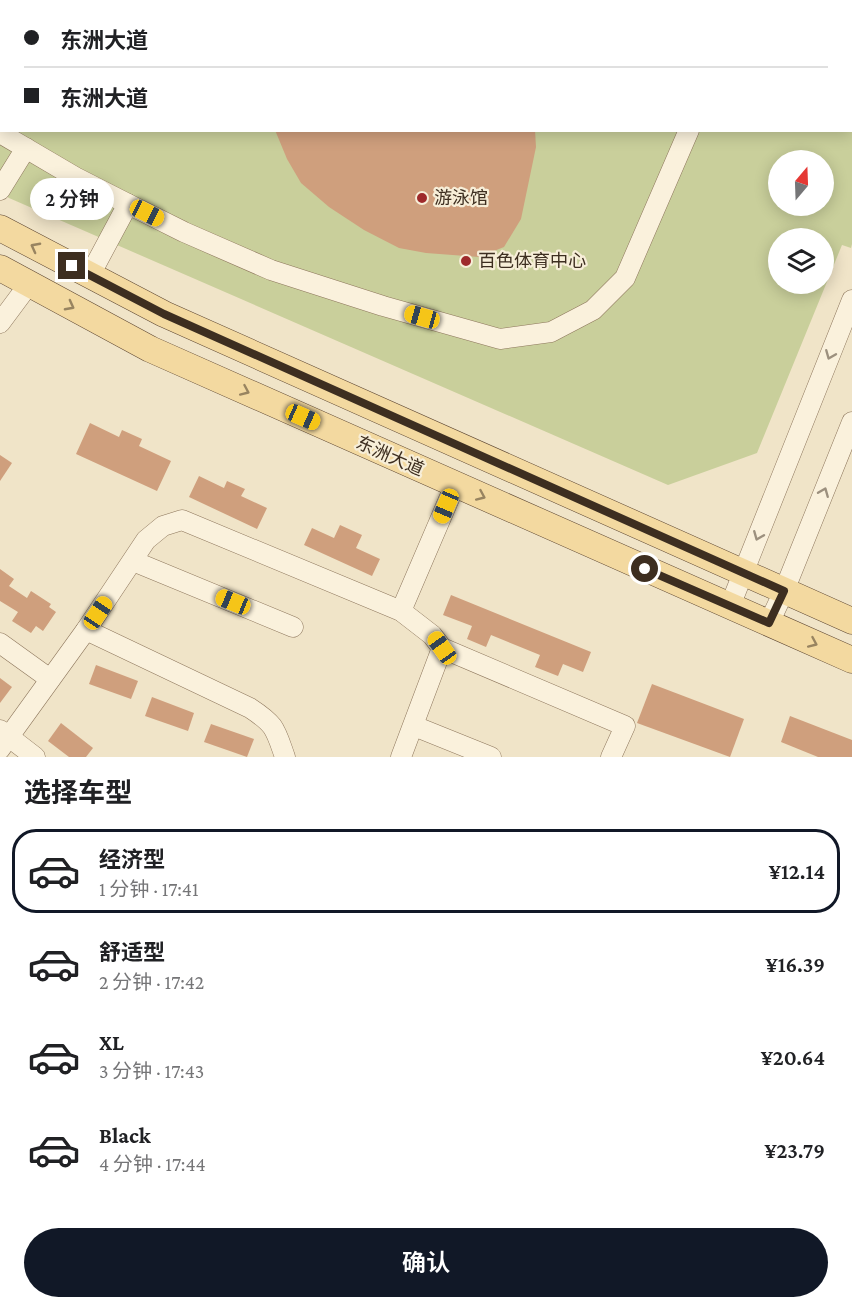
<!DOCTYPE html>
<html lang="zh">
<meta charset="utf-8">
<style>
:root{--surface:#fff;--page:#f2f2f2;--text:#202124;--muted:#757577;--line:#e0e0e0;--accent:#111827}
body{margin:0;font-family:"Crimson Pro","Noto Sans SC",serif;background:var(--page);color:var(--text);height:100vh;display:flex;flex-direction:column;font-size:22px;white-space:nowrap}
*{box-sizing:border-box;margin:0}
p{font-size:20px;color:var(--muted)}
.icon{flex:none;width:33px;height:33px;fill:none;stroke:currentColor;stroke-width:2;stroke-linecap:round;stroke-linejoin:round}
.map{position:relative;height:757px;overflow:hidden}
.side{display:flex;flex-direction:column;background:var(--surface);flex:1}
.side>*{flex:none}
.hud{position:absolute;left:0px;top:0px;width:852px;height:132px;box-shadow:0 3px 15px #0003;display:grid;align-content:center;height:132px;padding:0 24px;background:var(--surface)}
.needle{width:39px;rotate:19deg}
.fabs{position:absolute;left:768px;top:150px;display:grid;gap:12px}
.fabs a{display:grid;place-items:center;width:66px;height:66px;border-radius:50%;background:var(--surface);box-shadow:0 3px 15px #0003;font-size:30px}
.end{position:absolute;width:27px;height:27px;margin:-14px;border:8px solid #3d2e20;background:#fff;box-shadow:0 0 0 3px #fff}
.from{border-radius:50%}
.bubble{position:absolute;height:42px;border-radius:21px;background:var(--surface);box-shadow:0 3px 15px #0003;font-size:20px;font-weight:600;line-height:42px;text-align:center}
.car{position:absolute;width:18px;height:36px;margin:-18px -9px;border-radius:8px;box-shadow:0 0 4px 2px #0007;background:linear-gradient(#f5c518 24%,#345 0 40%,#f5c518 0 76%,#345 0 86%,#f5c518 0)}
.hud b{display:flex;align-items:center;gap:21px;height:57px;font-size:22px}
.hud b+b{border-top:2px solid var(--line)}
.hud i{width:15px;height:15px;background:var(--text)}
ul{padding:0;list-style:none}
li{display:flex;align-items:center;gap:18px;height:84px;margin:0 12px 9px;padding:0 12px;border:3px solid transparent;border-radius:24px}
li div{flex:1}
li b{display:block;font-size:22px}
li em{font-style:normal;font-weight:600}
li.current{border-color:var(--accent)}
li>.icon{width:54px;height:54px;stroke-width:1.5}
h2{padding:0 24px;font-size:27px;line-height:72px}
.button{display:flex;gap:12px;margin-top:auto;padding:12px 24px}
.button a{flex:1;height:69px;border-radius:36px;background:var(--accent);color:#fff;font-size:24px;font-weight:600;line-height:69px;text-align:center}
.map>svg:first-child{display:block}
.green{fill:#c9cf9b;fill-rule:evenodd}
.building{fill:#cf9f7d}
.lines{fill:none;stroke-linecap:round;stroke-linejoin:round}
.minor-casing{stroke:#8d765c;stroke-width:21}
.major-casing{stroke:#5b4430;stroke-width:27}
.minor{stroke:#faf1dc;stroke-width:20}
.major{stroke:#f3d9a0;stroke-width:26}
.oneway{stroke:#988460}
.oneway2{stroke:#9c907e}
.route{stroke:#3d2e20;stroke-width:8}
.poi-dot{fill:#9e2a2b;stroke:#f7eed8;stroke-width:2}
.labels{text-anchor:middle;stroke-width:4.5;stroke-linejoin:round;paint-order:stroke}
.poi-label{font-size:18px;fill:#3d2e20;stroke:#f7eed8;text-anchor:start}
.street-label{font-size:18px;fill:#3d2e20;stroke:#f7eed8}
</style>
<div class="map">
<svg width="852" height="757" viewBox="0 0 852 757">
<rect width="100%" height="100%" fill="#f0e4c8"/>
<path class="green" d="M0,0H852V244L851,248L842,245L757,453L668,485L9,198L0,192ZM2,2H850V130H2ZM778,160H824V206H778ZM778,238H824V284H778Z"/>
<g class="building">
<path d="M275,130H535L536,147L521,219L504,247L479,257L426,253L399,248L364,230L329,207L301,183L287,159Z"/>
<path d="M90,423L119,437L122,430L142,439L139,446L171,461L157,491L76,454Z"/>
<path d="M0,455L12,463L0,481Z"/>
<path d="M199,476L224,488L227,481L245,489L241,496L267,508L257,529L189,497Z"/>
<path d="M340,525L362,535L356,548L380,559L372,576L304,545L312,528L334,538Z"/>
<path d="M0,569L14,579L9,586L27,598L31,591L51,604L49,607L56,612L43,631L36,626L31,633L12,621L18,612L0,601Z"/>
<path d="M451,595L591,652L583,672L563,664L558,676L535,667L540,655L491,635L486,647L467,639L472,626L443,615Z"/>
<path d="M96,665L138,681L131,699L89,684Z"/>
<path d="M0,678L12,687L0,703Z"/>
<path d="M652,684L744,719L730,757L637,723Z"/>
<path d="M152,697L194,713L188,731L145,716Z"/>
<path d="M790,716L852,740V757H818L781,742Z"/>
<path d="M61,723L93,748L86,757H69L48,741Z"/>
<path d="M211,724L254,739L247,757L204,742Z"/>
</g>
<g class="lines">
<g class="minor-casing">
<g id="minor">
<path d="M741,2V0"/>
<path d="M0,133L75,177L128,204L184,232L271,270L383,306L500,339L551,332L593,310L625,278L689,130"/>
<path d="M0,190L26,148"/>
<path d="M90,275L128,204"/>
<path d="M0,323L29,284"/>
<path d="M133,561L293,627"/>
<path d="M730,606L852,300"/>
<path d="M401,611L455,485"/>
<path d="M769,623L784,591L852,422"/>
<path d="M86,630L250,708C276,725 275,729 285,757"/>
<path d="M0,643L50,679"/>
<path d="M442,648L625,726L611,757"/>
<path d="M414,726L491,757"/>
<path d="M0,730L35,757"/>
<path d="M0,749L86,630L146,540L163,526L182,520L401,611L432,635L442,648L401,757"/>
</g>
</g>
<g class="major-casing">
<g id="major">
<path d="M0,228L164,314L852,621"/>
<path d="M0,268L150,349L852,660"/>
</g>
</g>
<use href="#minor" class="minor"/>
<use href="#major" class="major"/>
</g>
<defs><path id="oneway-chevron" d="M-2-3.5L2.5 0L-2 3.5" fill="none" stroke-width="1.6" stroke-linecap="round" stroke-linejoin="round" transform="scale(1.5)"/></defs>
<g class="oneway">
<use href="#oneway-chevron" transform="translate(35 247) rotate(-152)"/>
<use href="#oneway-chevron" transform="translate(70 306) rotate(28)"/>
<use href="#oneway-chevron" transform="translate(245 391) rotate(24)"/>
<use href="#oneway-chevron" transform="translate(481 496) rotate(24)"/>
<use href="#oneway-chevron" transform="translate(813 643) rotate(24)"/>
</g>
<g class="oneway2">
<use href="#oneway-chevron" transform="translate(830 355) rotate(112)"/>
<use href="#oneway-chevron" transform="translate(824 492) rotate(-68)"/>
<use href="#oneway-chevron" transform="translate(758 536) rotate(112)"/>
</g>
<g class="lines">
<path class="route" d="M72,266L164,314L784,591L769,623L645,569"/>
</g>
<g class="poi-dot">
<circle cx="422" cy="198" r="6"/>
<circle cx="466" cy="261" r="6"/>
</g>
<g class="labels">
<g class="poi-label">
<text x="434" y="204">游泳馆</text>
<text x="478" y="267">百色体育中心</text>
</g>
<g class="street-label">
<text transform="translate(390 456) rotate(24)" y="6">东洲大道</text>
</g>
</g>
</svg>
<div class="fabs">
<a><svg class="needle" viewBox="-14 -14 28 28"><path d="M0-13l5 13h-10z" fill="#e53935"/><path d="M0 13l5-13h-10z" fill="#757577"/></svg></a>
<a><svg class="icon" aria-label="layers" viewBox="0 0 24 24"><path d="M12 4l9 5-9 5-9-5zM3 14l9 5 9-5"/></svg></a>
</div>
<i class="end from" style="left:645px;top:569px"></i>
<i class="end" style="left:72px;top:266px"></i>
<div class="bubble" style="left:30px;top:178px;width:84px">2 分钟</div>
<i class="car" style="left:147px;top:213px;rotate:117deg"></i>
<i class="car" style="left:422px;top:317px;rotate:286deg"></i>
<i class="car" style="left:303px;top:417px;rotate:114deg"></i>
<i class="car" style="left:446px;top:506px;rotate:203deg"></i>
<i class="car" style="left:233px;top:602px;rotate:292deg"></i>
<i class="car" style="left:98px;top:613px;rotate:34deg"></i>
<i class="car" style="left:442px;top:648px;rotate:325deg"></i>
<div class="hud">
<b><i class="from"></i>东洲大道</b>
<b><i></i>东洲大道</b>
</div>
</div>
<section class="side">
<h2>选择车型</h2>
<ul>
<li class="current"><svg class="icon" aria-label="car" viewBox="0 0 24 24"><path d="M5 17H2v-5l4-1 3-4h7l3 4 3 1v5h-3M9 17h6M6 11h13"/><circle cx="7" cy="17" r="2"/><circle cx="17" cy="17" r="2"/></svg><div><b>经济型</b><p>1 分钟 · 17:41</p></div><em>¥12.14</em></li>
<li><svg class="icon" aria-label="car" viewBox="0 0 24 24"><path d="M5 17H2v-5l4-1 3-4h7l3 4 3 1v5h-3M9 17h6M6 11h13"/><circle cx="7" cy="17" r="2"/><circle cx="17" cy="17" r="2"/></svg><div><b>舒适型</b><p>2 分钟 · 17:42</p></div><em>¥16.39</em></li>
<li><svg class="icon" aria-label="car" viewBox="0 0 24 24"><path d="M5 17H2v-5l4-1 3-4h7l3 4 3 1v5h-3M9 17h6M6 11h13"/><circle cx="7" cy="17" r="2"/><circle cx="17" cy="17" r="2"/></svg><div><b>XL</b><p>3 分钟 · 17:43</p></div><em>¥20.64</em></li>
<li><svg class="icon" aria-label="car" viewBox="0 0 24 24"><path d="M5 17H2v-5l4-1 3-4h7l3 4 3 1v5h-3M9 17h6M6 11h13"/><circle cx="7" cy="17" r="2"/><circle cx="17" cy="17" r="2"/></svg><div><b>Black</b><p>4 分钟 · 17:44</p></div><em>¥23.79</em></li>
</ul>
<div class="button"><a>确认</a></div>
</section>
